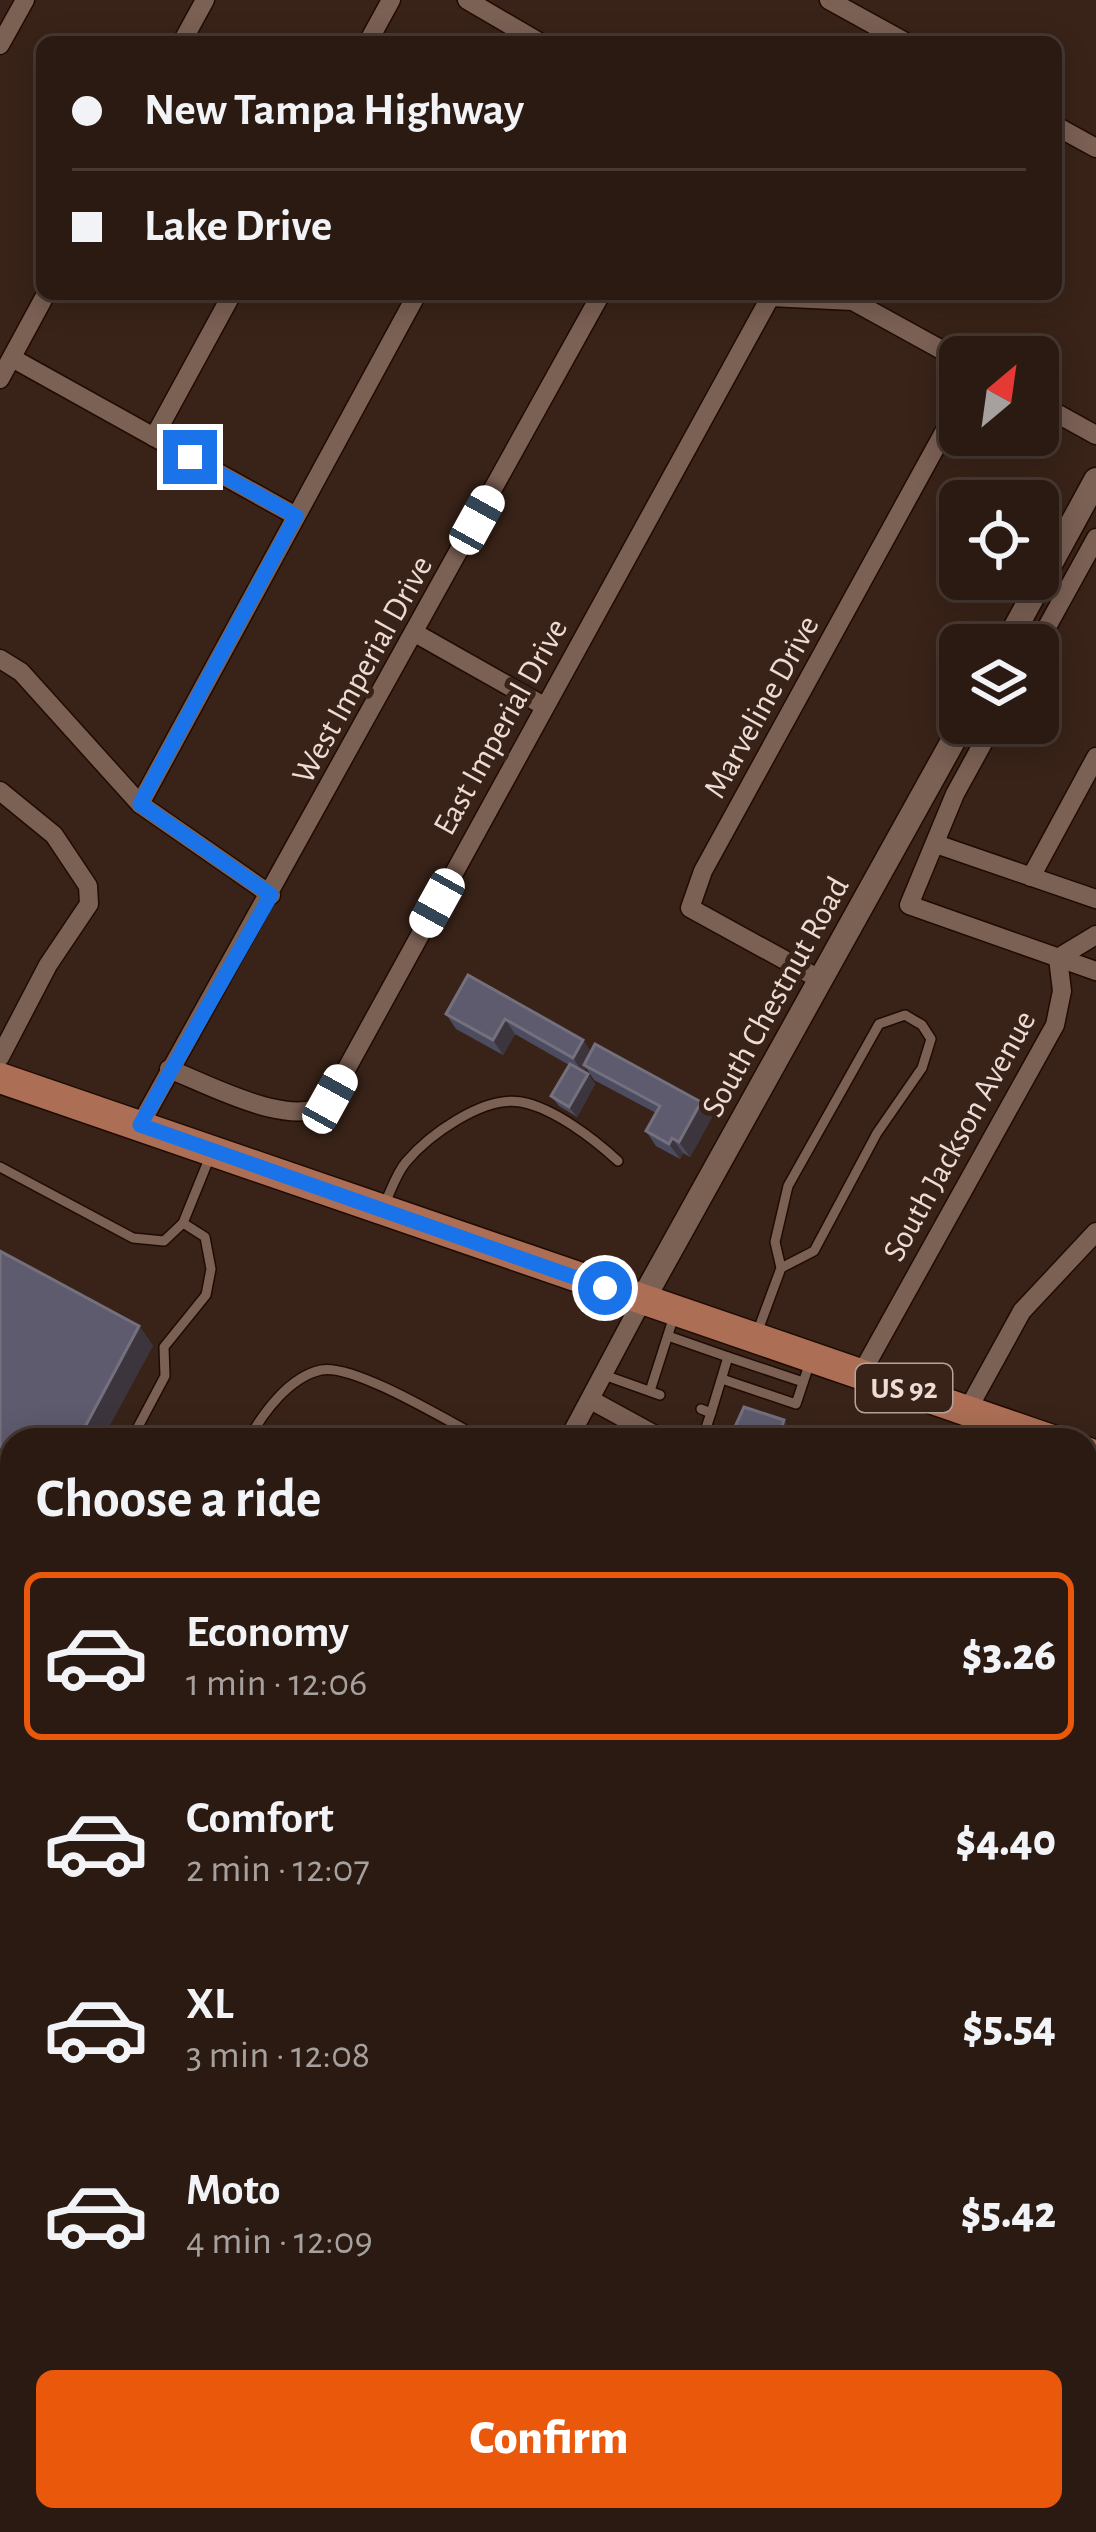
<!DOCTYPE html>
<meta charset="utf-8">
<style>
:root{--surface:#2b1a12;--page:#33231b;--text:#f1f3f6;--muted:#a6a19f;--line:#473832;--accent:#ea580c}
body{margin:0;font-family:"Alegreya Sans",sans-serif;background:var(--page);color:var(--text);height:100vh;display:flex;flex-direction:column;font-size:45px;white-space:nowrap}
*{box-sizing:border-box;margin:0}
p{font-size:39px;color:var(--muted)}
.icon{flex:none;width:66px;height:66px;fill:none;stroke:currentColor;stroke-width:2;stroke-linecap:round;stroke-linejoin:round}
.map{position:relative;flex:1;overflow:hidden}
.panel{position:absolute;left:0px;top:1428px;width:1098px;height:1104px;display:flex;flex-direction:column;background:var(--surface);border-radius:36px 36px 0 0;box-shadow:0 6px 30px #0003,0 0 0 3px var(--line)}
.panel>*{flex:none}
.banner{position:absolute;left:36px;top:36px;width:1026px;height:264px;border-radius:18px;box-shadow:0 6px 30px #0003,0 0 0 3px var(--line);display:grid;align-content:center;height:264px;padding:0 36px;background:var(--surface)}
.needle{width:78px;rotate:29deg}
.fabs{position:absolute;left:939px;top:336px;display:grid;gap:24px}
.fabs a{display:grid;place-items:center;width:120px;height:120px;border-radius:18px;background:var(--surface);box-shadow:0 6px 30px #0003,0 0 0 3px var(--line);font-size:60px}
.end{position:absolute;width:54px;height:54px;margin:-27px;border:15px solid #1a73e8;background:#fff;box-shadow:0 0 0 6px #fff}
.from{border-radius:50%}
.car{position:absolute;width:36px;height:72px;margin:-36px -18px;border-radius:15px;box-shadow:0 0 9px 3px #0007;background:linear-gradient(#fff 24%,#345 0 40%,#fff 0 76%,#345 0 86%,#fff 0)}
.banner b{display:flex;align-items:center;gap:42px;height:114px;font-size:45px}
.banner b+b{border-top:3px solid var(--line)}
.banner i{width:30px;height:30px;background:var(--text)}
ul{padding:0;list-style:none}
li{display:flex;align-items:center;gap:36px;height:168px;margin:0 24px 18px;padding:0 12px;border:6px solid transparent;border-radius:18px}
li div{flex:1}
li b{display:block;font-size:45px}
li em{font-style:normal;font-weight:800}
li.on{border-color:var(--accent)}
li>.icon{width:108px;height:108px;stroke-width:1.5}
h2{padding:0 36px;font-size:54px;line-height:144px}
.cta{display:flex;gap:24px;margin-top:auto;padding:24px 36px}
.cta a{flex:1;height:138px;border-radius:18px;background:var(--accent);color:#fff;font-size:48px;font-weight:800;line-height:138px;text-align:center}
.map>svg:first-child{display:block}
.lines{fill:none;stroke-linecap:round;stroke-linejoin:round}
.service-casing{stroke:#200b03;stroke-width:12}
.minor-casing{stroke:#200b03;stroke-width:21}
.tertiary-casing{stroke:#200b03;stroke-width:27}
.secondary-casing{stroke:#200b03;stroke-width:30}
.primary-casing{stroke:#200b03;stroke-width:33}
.service{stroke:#7b6054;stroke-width:9}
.minor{stroke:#7b6054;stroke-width:18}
.tertiary{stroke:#7b6054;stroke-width:24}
.secondary{stroke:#946855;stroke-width:27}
.primary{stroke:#ac6f56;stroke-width:30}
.rail{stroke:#b7a69e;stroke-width:6;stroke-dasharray:24 12;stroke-linecap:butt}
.wall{fill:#4c4c61}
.shaded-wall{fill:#3d353e}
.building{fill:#5d5b6d;stroke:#74707e;stroke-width:3}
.route{stroke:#1a73e8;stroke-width:15}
.labels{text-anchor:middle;stroke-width:10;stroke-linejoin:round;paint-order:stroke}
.shield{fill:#392318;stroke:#b6a49c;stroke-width:3}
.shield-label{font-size:30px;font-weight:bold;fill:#ecdcd5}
.street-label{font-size:33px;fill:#ecdcd5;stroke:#392318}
</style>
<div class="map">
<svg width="1096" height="2532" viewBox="0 0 1096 2532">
<rect width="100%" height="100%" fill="#392318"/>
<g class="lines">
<g class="service-casing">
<g id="service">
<path d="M0,1167L133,1238L164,1241L183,1223L211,1154"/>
<path d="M384,1205C391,1191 396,1174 406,1162C428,1136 483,1095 521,1102C554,1108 594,1139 618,1161"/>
<path d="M757,1333L781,1268L775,1242L788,1186L879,1024L905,1015L922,1025L931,1039L922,1068L877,1133L814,1251L781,1268"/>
<path d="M668,1336L728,1357L711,1413"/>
<path d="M728,1357L803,1382"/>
<path d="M604,1375L660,1395"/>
<path d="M722,1379L796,1404L810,1362"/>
<path d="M650,1391L674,1316"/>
<path d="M701,1409L711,1413L702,1440"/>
<path d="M131,1440L165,1376L164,1347L206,1295L211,1269L205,1237L183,1223"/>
<path d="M248,1440C263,1413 289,1377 321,1370C354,1363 451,1423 484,1440"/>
<path d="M0,1583L12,1589"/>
<path d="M0,1710L12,1678"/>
<path d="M0,1800L12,1806"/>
<path d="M294,2520L301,2532"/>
</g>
</g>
<g class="minor-casing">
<g id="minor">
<path d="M467,0L539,42"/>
<path d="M829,0L905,42"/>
<path d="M182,42L205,0"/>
<path d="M368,42L391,0"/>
<path d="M0,45L25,0"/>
<path d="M1056,126L1096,148"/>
<path d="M770,297L853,301L960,360"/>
<path d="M12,358L296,516"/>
<path d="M0,379L46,294"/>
<path d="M1038,403L1096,435"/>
<path d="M154,437L232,294"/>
<path d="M415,633L544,706"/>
<path d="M1037,645L1096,538"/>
<path d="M0,659L21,672L140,804L271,895"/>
<path d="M994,723L955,794L909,905L1096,971"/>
<path d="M0,791L54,835L88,886L89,904L48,965L0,1057"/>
<path d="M140,804L417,294"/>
<path d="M936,844L1096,899"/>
<path d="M1031,877L1096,757"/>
<path d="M821,980L690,908L703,871L960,403"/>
<path d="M169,1069C206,1083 300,1135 330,1099L772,294"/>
<path d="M140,1125L601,294"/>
<path d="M861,1374L1055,1025L1062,991L1058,958L1096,935"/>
<path d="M591,1400L664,1440"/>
<path d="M968,1409L1022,1311L1096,1232"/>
<path d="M568,1440L642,1301"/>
<path d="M1086,1673L1096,1679"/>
<path d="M1086,2011L1096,2017"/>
<path d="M1086,2337L1096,2342"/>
<path d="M745,2532L752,2520"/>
</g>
</g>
<g class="tertiary-casing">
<g id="tertiary">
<path d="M1006,645L1096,480"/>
<path d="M642,1301L963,723"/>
</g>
</g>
<g class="secondary-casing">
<g id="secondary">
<path d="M0,2208L12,2212"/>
<path d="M1086,2494L1096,2497"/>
</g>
</g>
<g class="primary-casing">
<g id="primary">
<path d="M0,1078L1052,1440"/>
<path d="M1086,1452L1096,1456"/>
</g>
</g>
<use href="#service" class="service"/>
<use href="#minor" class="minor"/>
<use href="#tertiary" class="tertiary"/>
<use href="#secondary" class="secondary"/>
<use href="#primary" class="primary"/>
<g class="rail">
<path d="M0,2094L12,2098"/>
<path d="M1086,2434L1096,2437"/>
</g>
</g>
<g class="wall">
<path d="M468,975L583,1040L591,1052L712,1117L690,1157L683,1153L680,1159L656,1146L646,1131L656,1113L594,1080L586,1068L584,1071L588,1074L595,1084L577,1117L559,1106L551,1096L569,1065L515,1034L503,1055L456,1029L446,1014Z"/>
<path d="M0,1251L139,1326L153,1346L12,1440V1523L0,1516Z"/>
</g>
<g class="shaded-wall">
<path d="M505,1019L515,1034L503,1055L493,1040Z"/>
<path d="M583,1040L593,1055L584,1065L586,1068L583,1073L573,1058Z"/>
<path d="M588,1074L595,1084L577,1117L569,1107Z"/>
<path d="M701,1102L712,1117L690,1157L679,1142Z"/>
<path d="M672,1138L683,1153L680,1159L669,1144Z"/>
<path d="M139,1326L153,1346L102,1440H78Z"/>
<path d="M784,1420L794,1435L793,1440H777Z"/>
</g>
<g class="building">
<path d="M468,975L583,1040L573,1058L505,1019L493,1040L446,1014Z"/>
<path d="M595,1044L701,1102L679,1142L672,1138L669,1144L646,1131L660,1106L584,1065Z"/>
<path d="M570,1064L588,1074L569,1107L551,1096Z"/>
<path d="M0,1251L139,1326L78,1440H12V1511L0,1504Z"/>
<path d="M744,1407L784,1420L777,1440H729Z"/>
</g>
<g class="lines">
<path class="route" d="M190,457L296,516L140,804L271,895L140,1125L605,1288"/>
</g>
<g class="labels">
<rect class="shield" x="856" y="1364" width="96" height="48" rx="9"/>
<g class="shield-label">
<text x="904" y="1398">US 92</text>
</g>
<g class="street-label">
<text transform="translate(361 669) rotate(-61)" y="12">West Imperial Drive</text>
<text transform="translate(760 706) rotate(-61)" y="12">Marveline Drive</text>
<text transform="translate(499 726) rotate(-61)" y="12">East Imperial Drive</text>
<text transform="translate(774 996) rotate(-61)" y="12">South Chestnut Road</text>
<text transform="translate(958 1135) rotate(-61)" y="12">South Jackson Avenue</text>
</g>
</g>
</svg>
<div class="fabs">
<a><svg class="needle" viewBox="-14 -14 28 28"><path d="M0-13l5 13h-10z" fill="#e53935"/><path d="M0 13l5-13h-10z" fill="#a6a19f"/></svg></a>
<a><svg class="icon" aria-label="locate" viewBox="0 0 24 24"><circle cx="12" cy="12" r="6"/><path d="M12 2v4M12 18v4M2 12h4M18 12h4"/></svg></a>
<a><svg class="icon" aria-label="layers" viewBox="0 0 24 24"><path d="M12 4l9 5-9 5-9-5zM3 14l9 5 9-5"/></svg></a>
</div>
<i class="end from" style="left:605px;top:1288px"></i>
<i class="end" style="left:190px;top:457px"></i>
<i class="car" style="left:477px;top:520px;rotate:29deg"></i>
<i class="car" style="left:437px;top:903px;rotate:209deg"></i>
<i class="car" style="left:330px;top:1099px;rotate:29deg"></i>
<div class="banner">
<b><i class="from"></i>New Tampa Highway</b>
<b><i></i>Lake Drive</b>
</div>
<section class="panel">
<h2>Choose a ride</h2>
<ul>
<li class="on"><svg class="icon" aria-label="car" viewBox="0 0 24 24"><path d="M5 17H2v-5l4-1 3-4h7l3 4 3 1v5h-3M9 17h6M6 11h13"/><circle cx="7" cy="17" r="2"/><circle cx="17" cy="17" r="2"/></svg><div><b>Economy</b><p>1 min · 12:06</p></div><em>$3.26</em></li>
<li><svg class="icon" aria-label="car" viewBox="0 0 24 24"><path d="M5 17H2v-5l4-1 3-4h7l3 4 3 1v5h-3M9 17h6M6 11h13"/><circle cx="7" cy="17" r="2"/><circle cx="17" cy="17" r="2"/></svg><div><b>Comfort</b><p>2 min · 12:07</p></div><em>$4.40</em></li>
<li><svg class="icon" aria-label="car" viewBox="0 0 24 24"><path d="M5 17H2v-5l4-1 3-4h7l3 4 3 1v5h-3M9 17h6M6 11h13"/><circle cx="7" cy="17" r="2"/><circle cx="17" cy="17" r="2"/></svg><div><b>XL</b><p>3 min · 12:08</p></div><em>$5.54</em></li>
<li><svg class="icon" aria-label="car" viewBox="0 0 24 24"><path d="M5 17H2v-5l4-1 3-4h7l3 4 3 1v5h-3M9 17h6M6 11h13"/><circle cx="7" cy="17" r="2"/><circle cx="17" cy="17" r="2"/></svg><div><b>Moto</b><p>4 min · 12:09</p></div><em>$5.42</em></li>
</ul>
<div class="cta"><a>Confirm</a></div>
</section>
</div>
